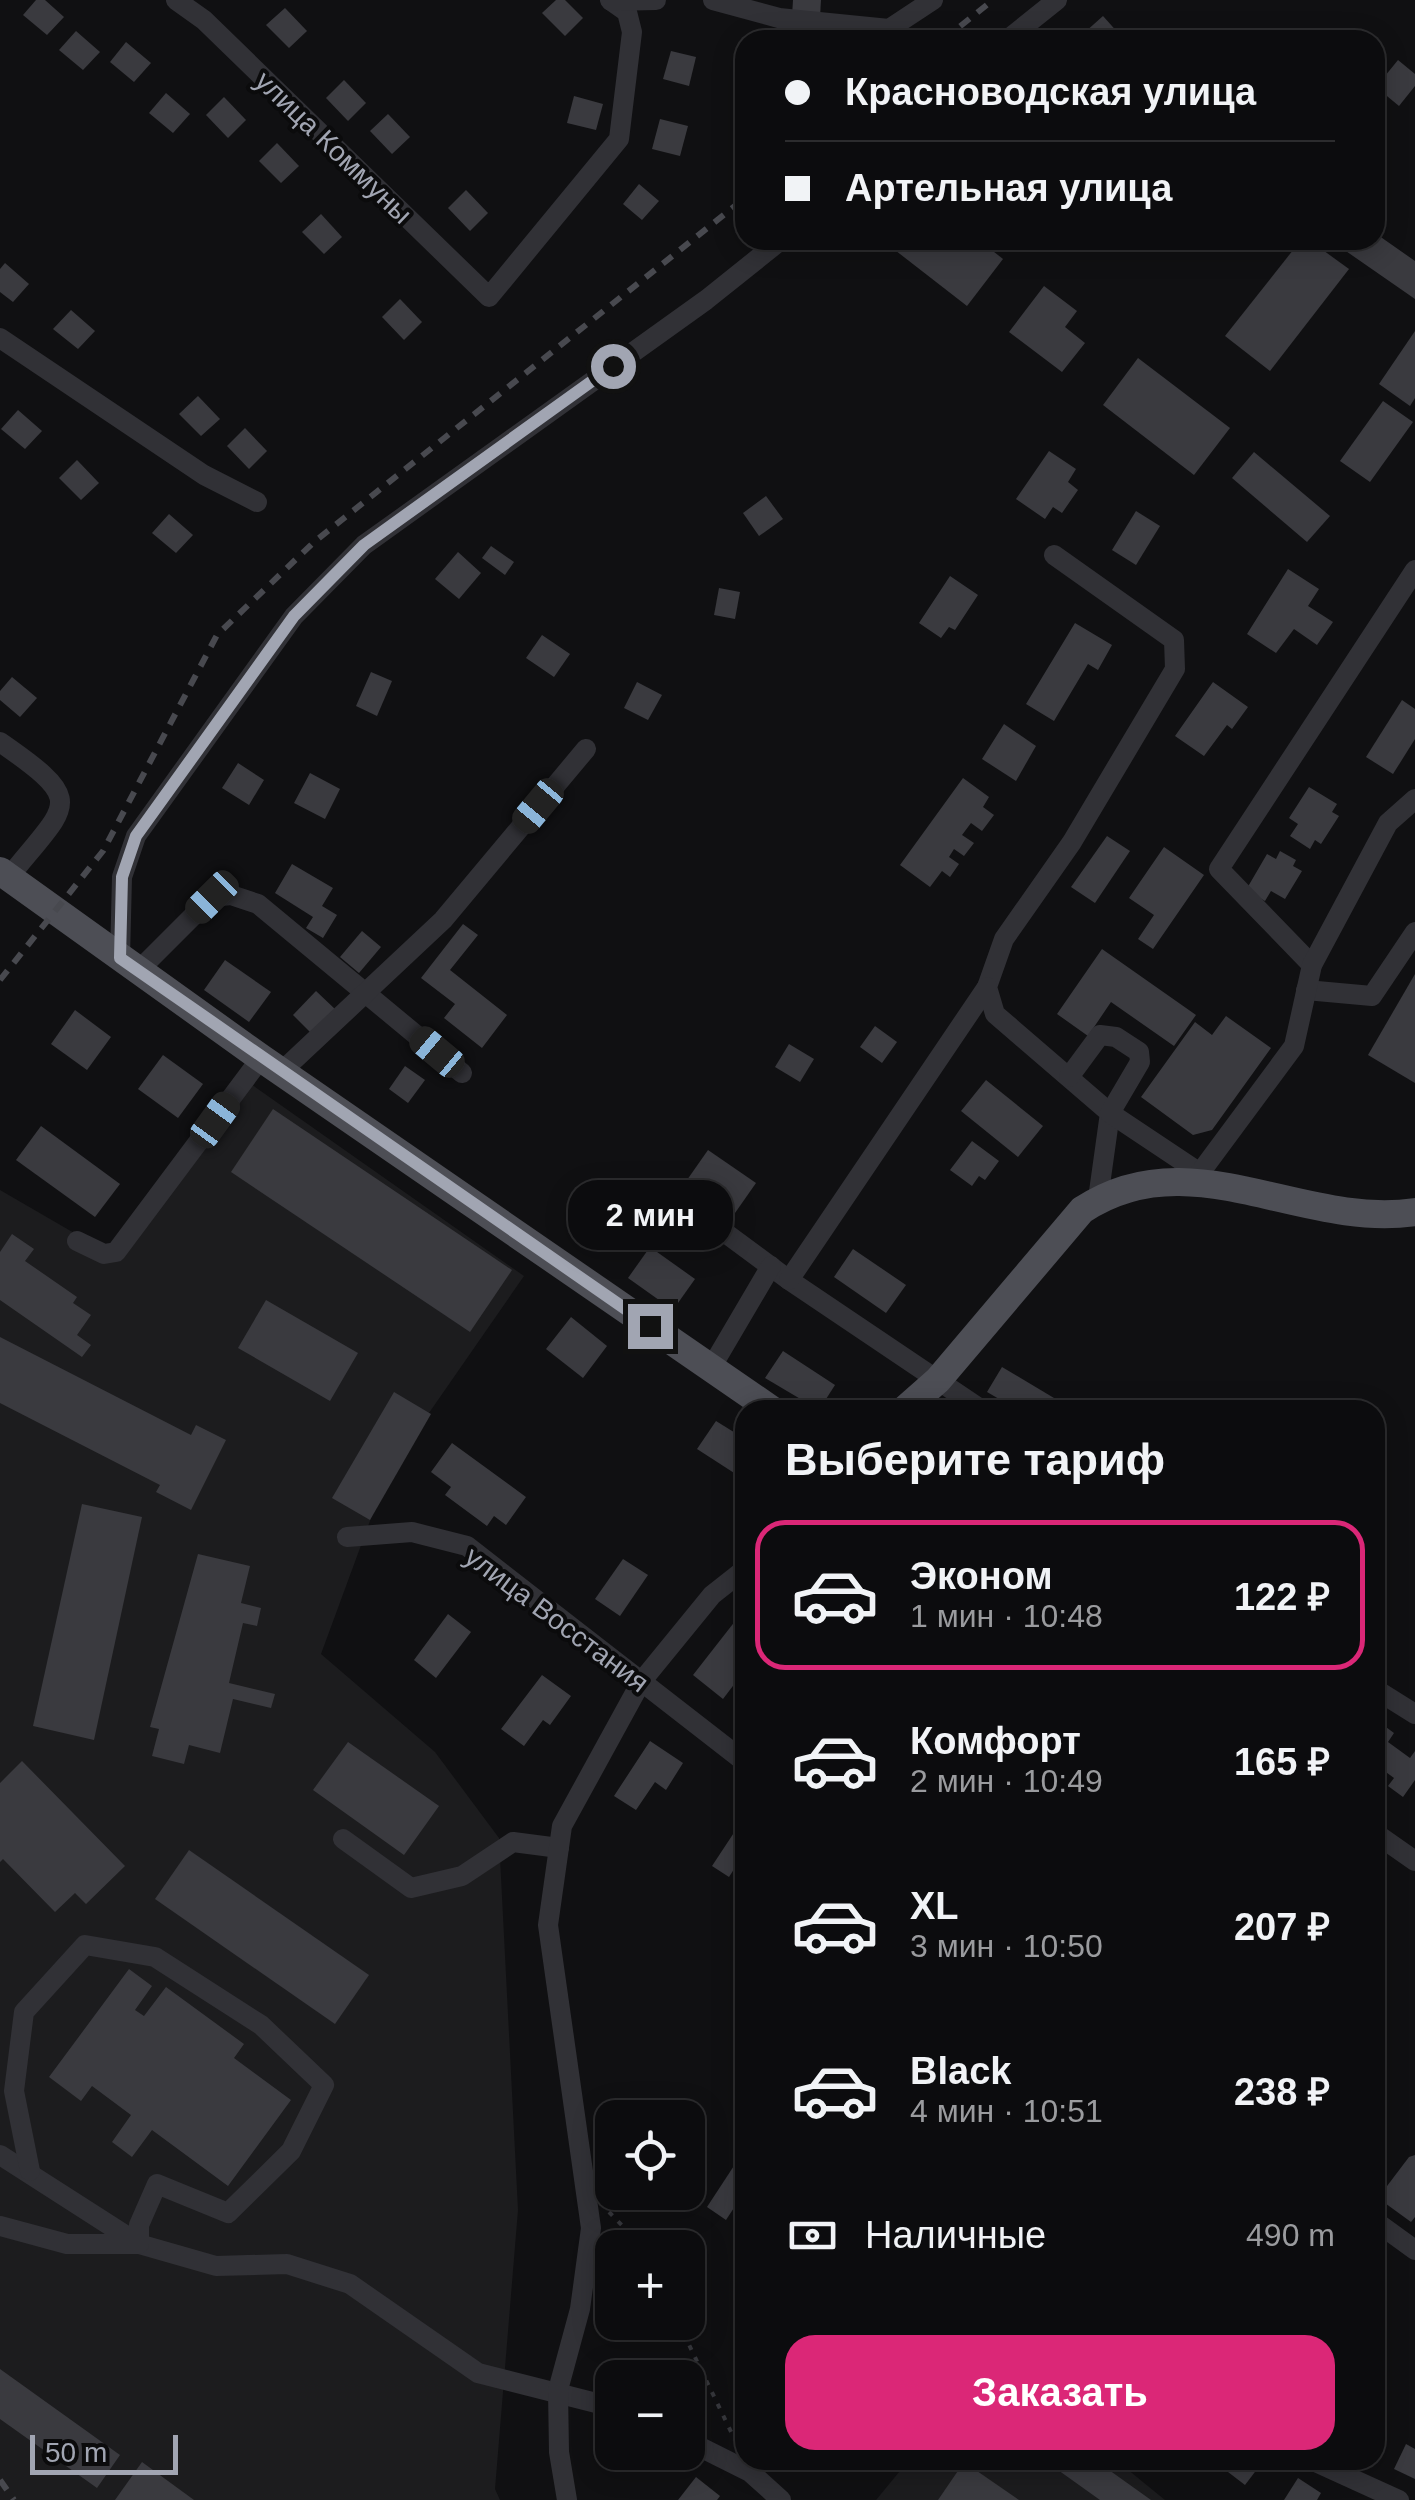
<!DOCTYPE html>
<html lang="ru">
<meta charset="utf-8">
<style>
:root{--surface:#0c0c0e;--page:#151517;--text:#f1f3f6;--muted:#9a9b9e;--line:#2c2c2e;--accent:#db2777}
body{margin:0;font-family:Helvetica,sans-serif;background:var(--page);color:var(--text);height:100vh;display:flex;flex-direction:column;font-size:38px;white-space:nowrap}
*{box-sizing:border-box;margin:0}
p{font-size:32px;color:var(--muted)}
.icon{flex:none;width:55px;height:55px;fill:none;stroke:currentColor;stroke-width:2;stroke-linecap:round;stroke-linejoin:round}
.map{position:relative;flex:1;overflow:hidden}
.panel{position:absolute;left:735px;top:1400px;width:650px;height:1070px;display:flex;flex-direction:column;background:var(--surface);border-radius:30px;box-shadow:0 5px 25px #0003,0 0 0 2px var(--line)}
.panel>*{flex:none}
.top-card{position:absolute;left:735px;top:30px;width:650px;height:220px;border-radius:30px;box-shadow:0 5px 25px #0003,0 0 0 2px var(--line);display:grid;align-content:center;height:220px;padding:0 50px;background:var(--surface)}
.tools{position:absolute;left:595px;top:2100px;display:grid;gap:20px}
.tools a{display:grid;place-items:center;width:110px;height:110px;border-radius:20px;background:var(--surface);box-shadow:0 5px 25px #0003,0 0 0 2px var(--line);font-size:50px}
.scale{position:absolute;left:30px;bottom:25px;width:148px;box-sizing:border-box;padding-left:10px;border:5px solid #a1a5b2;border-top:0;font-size:28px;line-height:35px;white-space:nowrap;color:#a1a5b2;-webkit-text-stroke:8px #0b0b0c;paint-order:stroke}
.end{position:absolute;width:45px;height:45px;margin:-22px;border:12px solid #a1a5b2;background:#111;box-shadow:0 0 0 5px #111}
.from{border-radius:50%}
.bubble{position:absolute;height:70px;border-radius:30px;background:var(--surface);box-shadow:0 5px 25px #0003,0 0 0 2px var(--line);font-size:32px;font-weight:800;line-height:70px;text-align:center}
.car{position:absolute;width:30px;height:60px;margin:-30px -15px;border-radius:12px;box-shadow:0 0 8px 2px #0007;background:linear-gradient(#222 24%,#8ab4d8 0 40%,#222 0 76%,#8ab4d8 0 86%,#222 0)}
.top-card b{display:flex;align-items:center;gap:35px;height:95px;font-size:38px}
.top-card b+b{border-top:2px solid var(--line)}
.top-card i{width:25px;height:25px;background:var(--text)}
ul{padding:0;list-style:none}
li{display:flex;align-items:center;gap:30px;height:150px;margin:0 20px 15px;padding:0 30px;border:5px solid transparent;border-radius:30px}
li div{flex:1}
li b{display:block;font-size:38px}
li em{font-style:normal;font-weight:800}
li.selected{border-color:var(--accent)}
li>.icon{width:90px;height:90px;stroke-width:1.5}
h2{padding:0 50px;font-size:45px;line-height:120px}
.pay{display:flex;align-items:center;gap:25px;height:110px;padding:0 50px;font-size:38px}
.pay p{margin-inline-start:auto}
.button{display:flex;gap:20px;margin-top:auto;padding:20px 50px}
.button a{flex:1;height:115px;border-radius:30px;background:var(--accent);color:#fff;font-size:40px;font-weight:800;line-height:115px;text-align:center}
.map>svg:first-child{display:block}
.built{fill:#1c1c1e}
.building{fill:#3a3a3f}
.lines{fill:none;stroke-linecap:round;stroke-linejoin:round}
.path{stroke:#37383d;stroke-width:4;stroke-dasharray:5 8;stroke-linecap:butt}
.minor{stroke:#313136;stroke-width:20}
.major{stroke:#4d4e55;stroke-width:28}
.rail{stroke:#48494f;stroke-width:6;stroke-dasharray:12 10;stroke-linecap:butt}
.route{stroke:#a1a5b2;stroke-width:12}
.labels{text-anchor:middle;stroke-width:8;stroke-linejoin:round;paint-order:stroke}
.street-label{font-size:28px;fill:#a1a5b2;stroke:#0b0b0c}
</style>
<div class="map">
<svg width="1415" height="2500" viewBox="0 0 1415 2500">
<rect width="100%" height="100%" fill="#101012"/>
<g class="built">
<path d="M248,1082L524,1276L388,1472L321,1654L435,1752L499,1838L518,2210L495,2489L500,2500H0V1190L119,1259Z"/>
<path d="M909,2460H1116L1165,2500H876Z"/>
</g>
<g class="building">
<path d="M36,0H45L64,17L47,35L23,15Z"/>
<path d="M556,0H565L583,18L565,36L542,13Z"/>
<path d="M793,0H821L820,17L792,16Z"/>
<path d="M285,8L307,31L289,48L266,25Z"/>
<path d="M1103,16L1120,35L1115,40H1091L1084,33Z"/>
<path d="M76,31L100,52L83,70L59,50Z"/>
<path d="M126,42L151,63L134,82L110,62Z"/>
<path d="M671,51L696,57L689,86L663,79Z"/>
<path d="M1398,60L1415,74V86L1399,106L1376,87Z"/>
<path d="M344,80L366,103L348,121L326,98Z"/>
<path d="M166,93L190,114L173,133L149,113Z"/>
<path d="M574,96L603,104L596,130L567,123Z"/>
<path d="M224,97L246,120L228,138L206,115Z"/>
<path d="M388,114L410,137L392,154L370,131Z"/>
<path d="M660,119L688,126L680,156L652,149Z"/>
<path d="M277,143L299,166L281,183L259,161Z"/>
<path d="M639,184L659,201L642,220L623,204Z"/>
<path d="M466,190L488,213L470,231L448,208Z"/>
<path d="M321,214L342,237L324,254L302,232Z"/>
<path d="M1375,233L1415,261V299L1330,240H1375Z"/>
<path d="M882,240H979L1003,259L967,306Z"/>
<path d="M1301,240H1309L1349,269L1270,371L1225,336Z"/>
<path d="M5,263L29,284L13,302L0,292V269Z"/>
<path d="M1044,286L1077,311L1065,327L1085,343L1062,372L1009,332Z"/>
<path d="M400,299L422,322L404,340L382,317Z"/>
<path d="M71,310L95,331L78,349L53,329Z"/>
<path d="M1415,331V398L1410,406L1379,384Z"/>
<path d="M1138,358L1230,428L1194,475L1103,405Z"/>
<path d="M198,396L220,419L201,436L179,414Z"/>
<path d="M1383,401L1413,422L1370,482L1340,461Z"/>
<path d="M18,410L42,431L25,449L1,429Z"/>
<path d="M245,428L267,451L249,469L227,446Z"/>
<path d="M1049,451L1076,469L1068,482L1078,490L1062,513L1053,507L1045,519L1016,499Z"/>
<path d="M1254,452L1330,516L1307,542L1232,478Z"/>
<path d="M77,460L99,483L81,500L59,478Z"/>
<path d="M766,496L783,519L759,536L743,513Z"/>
<path d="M1136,511L1160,526L1136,565L1112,550Z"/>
<path d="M169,514L193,535L176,553L152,533Z"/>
<path d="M491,546L514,562L505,575L482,558Z"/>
<path d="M458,552L481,573L459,599L435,579Z"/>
<path d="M1288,569L1319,589L1308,606L1333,622L1317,645L1294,629L1276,653L1247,634Z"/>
<path d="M950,576L978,595L955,630L949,627L941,638L919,623Z"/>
<path d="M719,588L740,592L735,619L714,615Z"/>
<path d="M1075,623L1112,645L1098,670L1088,664L1054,721L1026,704Z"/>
<path d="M542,635L570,654L554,677L526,658Z"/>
<path d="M371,672L392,681L377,716L356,706Z"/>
<path d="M12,677L37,698L20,717L0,700V691Z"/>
<path d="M637,682L662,695L648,720L624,708Z"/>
<path d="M1213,682L1248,707L1232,729L1227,725L1204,756L1175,736Z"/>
<path d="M1402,700L1415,709V739L1393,774L1366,757Z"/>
<path d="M1004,724L1036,746L1016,781L982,759Z"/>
<path d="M238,763L264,780L249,805L222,788Z"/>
<path d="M310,773L340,789L325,819L294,803Z"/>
<path d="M963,778L989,797L983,807L994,815L982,831L971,823L962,835L974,843L964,856L954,849L949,857L959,864L950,877L942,871L930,887L900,865Z"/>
<path d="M1309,787L1337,804L1332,812L1339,816L1321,844L1315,840L1310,849L1290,836L1298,824L1289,818Z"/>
<path d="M1107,836L1130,851L1095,903L1071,887Z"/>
<path d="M1164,847L1204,875L1153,949L1138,939L1154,915L1129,898Z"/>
<path d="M1280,851L1296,860L1293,866L1302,871L1285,899L1271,891L1265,901L1246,890L1267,854L1276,859Z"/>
<path d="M292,864L333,888L322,906L337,915L323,938L306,928L313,917L275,893Z"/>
<path d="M463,924L478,935L450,970L507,1015L482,1048L444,1018L455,1004L421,978Z"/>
<path d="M362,931L381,947L359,973L340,957Z"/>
<path d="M1102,949L1196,1015L1174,1046L1111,1002L1088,1036L1057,1014Z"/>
<path d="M225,960L271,992L249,1022L204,990Z"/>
<path d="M1415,974V1083L1368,1055Z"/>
<path d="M316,991L336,1010L312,1034L293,1015Z"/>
<path d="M75,1010L111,1037L87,1070L51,1044Z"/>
<path d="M1226,1016L1271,1048L1212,1130L1193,1135L1141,1097L1195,1022L1212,1035Z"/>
<path d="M875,1026L897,1042L882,1063L860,1047Z"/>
<path d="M789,1044L814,1059L800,1082L775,1067Z"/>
<path d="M163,1055L203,1084L178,1118L138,1089Z"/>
<path d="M405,1066L425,1080L408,1103L389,1089Z"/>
<path d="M986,1080L1043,1126L1018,1157L961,1111Z"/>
<path d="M273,1109L512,1270L470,1332L231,1172Z"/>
<path d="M41,1126L120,1184L95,1217L16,1160Z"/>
<path d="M972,1141L999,1161L985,1180L979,1176L972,1186L950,1170Z"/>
<path d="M708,1150L756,1183L735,1213L687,1180Z"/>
<path d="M12,1234L34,1249L25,1261L77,1297L73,1303L91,1315L77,1335L91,1345L82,1357L0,1300V1252Z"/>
<path d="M650,1247L695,1279L673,1310L628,1278Z"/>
<path d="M853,1249L906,1285L886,1313L834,1277Z"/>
<path d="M266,1300L358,1353L330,1401L238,1348Z"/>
<path d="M571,1317L607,1346L583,1378L546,1349Z"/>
<path d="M0,1337L191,1435L196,1425L226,1440L191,1510L156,1492L160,1485L0,1403Z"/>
<path d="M783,1351L835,1385L819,1410L765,1378Z"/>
<path d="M1002,1367L1059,1401L1053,1410H1018L987,1392Z"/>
<path d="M394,1392L431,1414L370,1520L332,1498Z"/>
<path d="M716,1421L745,1439V1480L697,1449Z"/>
<path d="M452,1443L526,1497L506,1525L494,1516L487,1526L445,1495L451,1487L431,1472Z"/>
<path d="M82,1504L142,1517L94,1740L33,1726Z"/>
<path d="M198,1554L250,1566L241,1603L261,1608L257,1626L243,1623L229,1683L275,1694L271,1708L233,1699L220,1753L189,1745L184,1764L152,1756L159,1729L150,1727Z"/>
<path d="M623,1559L648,1575L620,1616L595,1599Z"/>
<path d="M448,1614L471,1632L436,1678L414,1660Z"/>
<path d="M736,1620L745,1627V1670L723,1699L693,1675Z"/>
<path d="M542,1675L571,1696L550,1725L543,1720L524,1746L501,1729Z"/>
<path d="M1375,1719L1394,1733L1388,1742L1410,1758L1415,1751V1780L1403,1797L1388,1786L1394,1778L1375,1764Z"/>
<path d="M650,1741L683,1763L666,1790L655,1782L636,1810L614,1796Z"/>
<path d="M348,1742L439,1806L404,1855L313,1790Z"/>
<path d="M22,1761L125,1866L86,1904L75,1893L55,1912L3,1859L0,1862V1783Z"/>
<path d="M745,1816V1852L729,1877L712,1866Z"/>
<path d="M189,1850L369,1975L335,2024L155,1899Z"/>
<path d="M129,1969L152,1986L135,2010L144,2016L166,1987L244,2044L234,2058L291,2100L228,2186L152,2130L132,2157L112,2142L131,2115L92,2086L81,2101L49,2077Z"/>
<path d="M745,2149V2191L726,2220L707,2207Z"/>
<path d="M1415,2155V2217L1411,2222L1378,2198L1409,2157Z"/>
<path d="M0,2369L120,2455L97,2488L0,2419Z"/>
<path d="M1406,2444L1415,2449V2479L1394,2469Z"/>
<path d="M1044,2460H1095L1151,2500H1100Z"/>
<path d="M1237,2460L1261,2464L1245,2485L1228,2472Z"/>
<path d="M142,2462L194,2500H115Z"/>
<path d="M964,2462L1019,2500H938Z"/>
<path d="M696,2477L720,2496L717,2500H678Z"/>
<path d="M1298,2478L1321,2493L1317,2500H1284Z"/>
</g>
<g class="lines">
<g class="path">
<path d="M609,2212L644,2248"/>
<path d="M678,2322L735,2440"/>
</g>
<g class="minor">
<path d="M176,0L204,20L489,297L619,139L632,32L627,12L610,0"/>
<path d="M713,0L779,18L889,29L933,0"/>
<path d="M611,1L656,0"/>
<path d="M1007,40L1057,0"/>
<path d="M0,338L204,475L257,502"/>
<path d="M1054,555L1174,640L1175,669L1072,842L1004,939L987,987L995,1014L1110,1113L1098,1199"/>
<path d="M0,742C88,803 69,802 9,877"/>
<path d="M120,958L122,877L136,836L294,616L364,545L706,300L781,240"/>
<path d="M1312,965L1219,869L1415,570"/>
<path d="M137,972L212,897L231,895L258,904L462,1073"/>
<path d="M1306,990L1372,996L1415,932"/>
<path d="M281,1072L443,920L586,749"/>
<path d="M1069,1077L1100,1035L1116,1037L1139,1052L1140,1062L1110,1113L1200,1173"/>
<path d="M1194,1181L1294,1046L1312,965L1388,823L1415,799"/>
<path d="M666,1189L789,1280L982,1410"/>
<path d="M77,1241L104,1254L116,1252L261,1058"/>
<path d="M789,1280L987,987"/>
<path d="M711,1368L771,1266"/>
<path d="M347,1537L412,1532L467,1546L745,1762"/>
<path d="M1375,1689L1415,1714"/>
<path d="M1375,1833L1415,1861"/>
<path d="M343,1839L411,1888L462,1876L513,1842L559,1848"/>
<path d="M0,2155L139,2244L216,2266L287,2264L350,2284L478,2373L612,2407"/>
<path d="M1375,2221L1415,2250"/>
<path d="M0,2226L67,2244H139V2225L157,2184L228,2213L291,2151L324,2085L261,2025L155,1957L85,1945L24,2012L14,2091L30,2171"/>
<path d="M688,2441L750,2472L781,2500"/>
<path d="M1311,2460L1399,2500"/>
<path d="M567,2500L559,2452L558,2390L580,2309L591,2228L548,1925L562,1826L641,1682L712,1595L745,1569"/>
</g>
<g class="major">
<path d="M0,871L261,1058L772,1410"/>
<path d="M904,1410L938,1380L1082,1210C1190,1138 1299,1229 1415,1212"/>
</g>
<g class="rail">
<path d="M943,40L993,0"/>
<path d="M0,980L103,851L217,635L314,542L745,198"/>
<path d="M0,2480L14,2500"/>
</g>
</g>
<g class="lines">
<path class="route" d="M613,366L364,545L294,616L136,836L122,877L120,958L650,1326"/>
</g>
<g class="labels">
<g class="street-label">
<text transform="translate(334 147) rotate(44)" y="10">улица Коммуны</text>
<text transform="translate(557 1619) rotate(37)" y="10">улица Восстания</text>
</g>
</g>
</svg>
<div class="tools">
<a><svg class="icon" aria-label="locate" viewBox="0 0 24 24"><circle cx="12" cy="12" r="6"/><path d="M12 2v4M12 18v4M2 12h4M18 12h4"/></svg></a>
<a>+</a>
<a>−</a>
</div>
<div class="scale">50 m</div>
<i class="end from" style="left:613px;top:366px"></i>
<i class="end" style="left:650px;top:1326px"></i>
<div class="bubble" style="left:568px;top:1180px;width:165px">2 мин</div>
<i class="car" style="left:538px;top:806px;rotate:220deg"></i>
<i class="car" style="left:212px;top:897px;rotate:225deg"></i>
<i class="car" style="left:437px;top:1052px;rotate:310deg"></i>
<i class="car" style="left:215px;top:1120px;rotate:36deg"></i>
<div class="top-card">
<b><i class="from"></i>Красноводская улица</b>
<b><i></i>Артельная улица</b>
</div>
<section class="panel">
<h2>Выберите тариф</h2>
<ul>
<li class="selected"><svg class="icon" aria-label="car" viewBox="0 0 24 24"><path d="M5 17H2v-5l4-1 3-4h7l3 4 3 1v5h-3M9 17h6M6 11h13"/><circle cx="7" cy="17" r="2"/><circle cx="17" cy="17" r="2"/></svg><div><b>Эконом</b><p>1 мин · 10:48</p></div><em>122 ₽</em></li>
<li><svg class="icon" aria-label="car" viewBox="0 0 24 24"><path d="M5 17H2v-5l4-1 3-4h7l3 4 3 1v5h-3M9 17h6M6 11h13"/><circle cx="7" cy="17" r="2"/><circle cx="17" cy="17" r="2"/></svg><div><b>Комфорт</b><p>2 мин · 10:49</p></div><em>165 ₽</em></li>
<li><svg class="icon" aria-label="car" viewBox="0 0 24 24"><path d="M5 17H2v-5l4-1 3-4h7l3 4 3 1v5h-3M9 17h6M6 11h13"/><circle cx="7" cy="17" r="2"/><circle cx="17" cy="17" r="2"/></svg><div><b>XL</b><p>3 мин · 10:50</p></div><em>207 ₽</em></li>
<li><svg class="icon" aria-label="car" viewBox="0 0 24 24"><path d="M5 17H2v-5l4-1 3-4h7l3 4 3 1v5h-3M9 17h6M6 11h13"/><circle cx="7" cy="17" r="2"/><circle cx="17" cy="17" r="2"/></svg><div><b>Black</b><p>4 мин · 10:51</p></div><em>238 ₽</em></li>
</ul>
<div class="pay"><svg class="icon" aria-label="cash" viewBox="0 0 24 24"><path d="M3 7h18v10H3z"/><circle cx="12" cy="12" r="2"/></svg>Наличные<p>490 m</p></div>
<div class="button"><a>Заказать</a></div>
</section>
</div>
